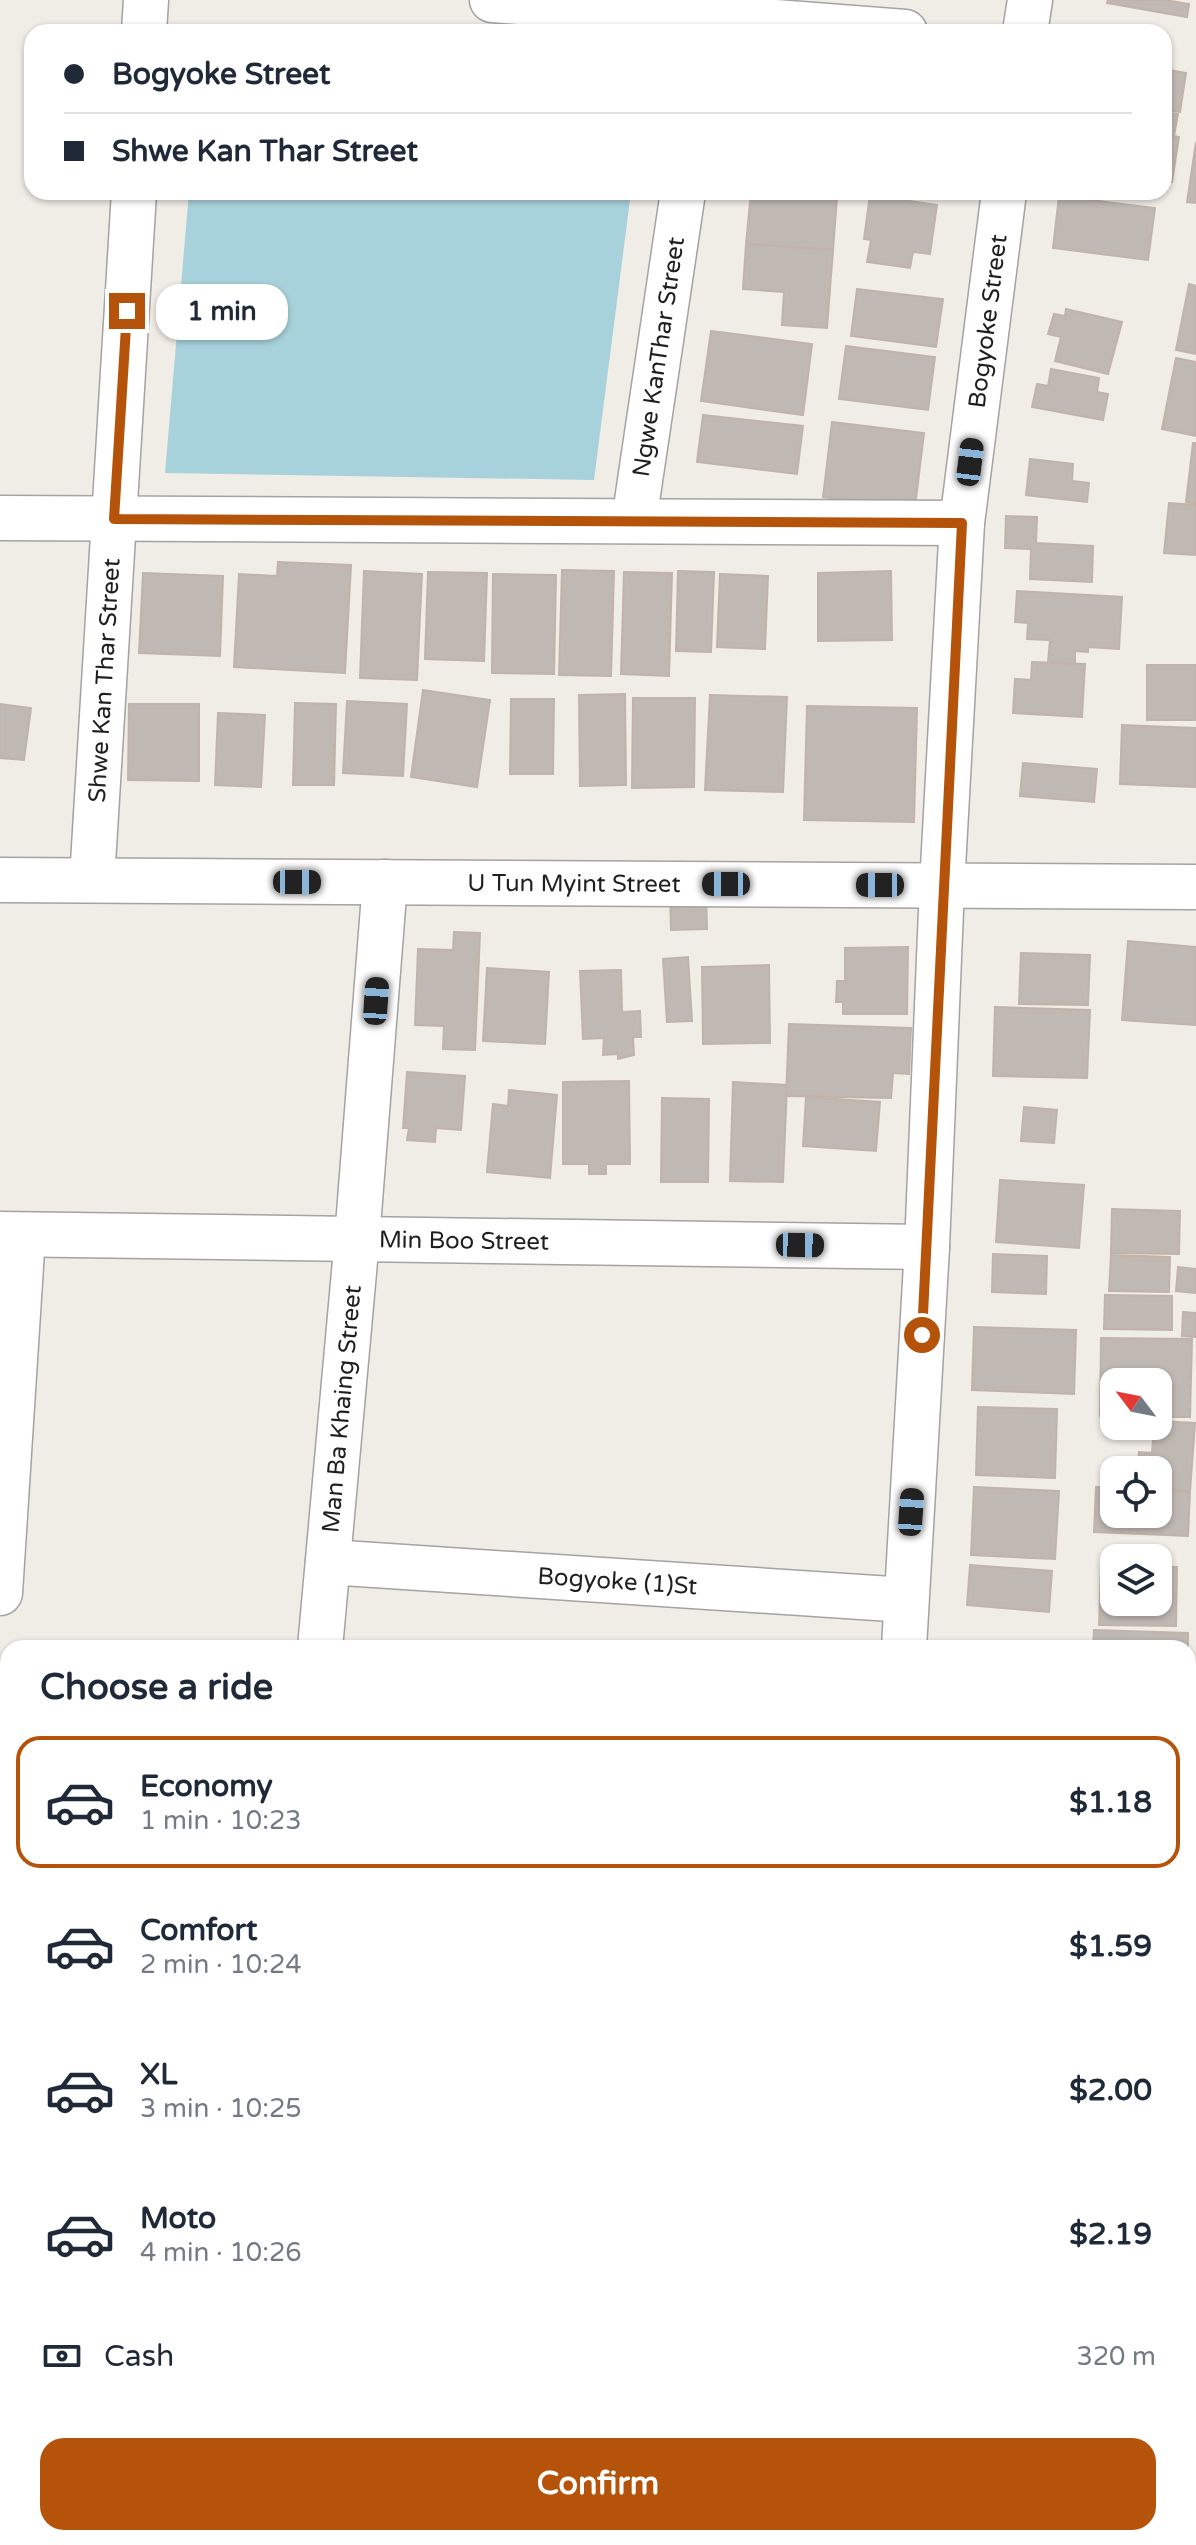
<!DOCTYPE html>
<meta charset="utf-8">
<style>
:root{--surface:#fff;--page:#f2f2f3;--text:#1f2937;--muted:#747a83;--line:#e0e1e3;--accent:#b45309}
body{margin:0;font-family:"Varela Round",sans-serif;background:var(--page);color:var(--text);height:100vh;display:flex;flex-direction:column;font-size:30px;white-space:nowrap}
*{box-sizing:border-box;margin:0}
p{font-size:26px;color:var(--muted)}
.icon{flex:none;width:44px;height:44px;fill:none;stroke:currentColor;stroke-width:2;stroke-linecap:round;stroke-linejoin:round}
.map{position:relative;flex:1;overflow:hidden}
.drawer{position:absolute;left:0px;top:1640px;width:1196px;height:906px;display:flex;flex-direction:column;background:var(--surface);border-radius:24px 24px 0 0;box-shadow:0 2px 6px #0004}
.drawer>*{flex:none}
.banner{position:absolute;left:24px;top:24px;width:1148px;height:176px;border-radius:24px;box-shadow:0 2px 6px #0004;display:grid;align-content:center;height:176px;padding:0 40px;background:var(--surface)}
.needle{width:52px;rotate:302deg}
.controls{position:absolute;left:1100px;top:1368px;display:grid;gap:16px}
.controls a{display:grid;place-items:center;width:72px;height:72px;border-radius:16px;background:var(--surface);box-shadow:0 2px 6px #0004;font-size:40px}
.end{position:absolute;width:36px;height:36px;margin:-18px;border:10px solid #b45309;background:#fff;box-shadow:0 0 0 4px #fff}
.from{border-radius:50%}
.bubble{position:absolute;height:56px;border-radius:24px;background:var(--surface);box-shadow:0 2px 6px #0004;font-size:26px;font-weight:700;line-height:56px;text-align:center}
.car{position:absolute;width:24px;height:48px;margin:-24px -12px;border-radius:10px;box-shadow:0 0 6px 2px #0007;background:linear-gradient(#222 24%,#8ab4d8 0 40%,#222 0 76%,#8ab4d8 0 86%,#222 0)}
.banner b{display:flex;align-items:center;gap:28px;height:76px;font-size:30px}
.banner b+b{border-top:2px solid var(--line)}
.banner i{width:20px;height:20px;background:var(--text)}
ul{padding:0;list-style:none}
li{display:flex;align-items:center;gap:24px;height:132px;margin:0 16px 12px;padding:0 24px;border:4px solid transparent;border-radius:24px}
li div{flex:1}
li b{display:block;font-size:30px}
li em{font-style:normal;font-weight:700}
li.active{border-color:var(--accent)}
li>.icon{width:72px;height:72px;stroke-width:1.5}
h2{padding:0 40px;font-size:36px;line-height:96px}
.pay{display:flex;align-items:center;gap:20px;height:88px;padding:0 40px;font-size:30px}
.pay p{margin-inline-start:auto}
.action{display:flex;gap:16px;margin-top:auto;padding:16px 40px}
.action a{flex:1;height:92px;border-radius:24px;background:var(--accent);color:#fff;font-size:32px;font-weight:700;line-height:92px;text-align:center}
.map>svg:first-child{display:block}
.water{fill:#a8d2db}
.building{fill:#c0b8b3;stroke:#c1b3a9;stroke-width:2}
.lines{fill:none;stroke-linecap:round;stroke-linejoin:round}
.minor-casing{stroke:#a3a3a3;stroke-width:47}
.minor{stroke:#fff;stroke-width:44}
.route{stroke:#b45309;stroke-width:10}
.labels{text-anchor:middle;stroke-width:7;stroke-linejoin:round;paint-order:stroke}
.street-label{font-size:24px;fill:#1f1f1f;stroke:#fff}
</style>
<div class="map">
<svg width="1196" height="2545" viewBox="0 0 1196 2545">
<rect width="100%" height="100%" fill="#f0ece6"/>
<path class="water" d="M189,192H631L594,480L165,473Z"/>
<g class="building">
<path d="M1108,0H1165L1189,4L1187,17L1107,3Z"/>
<path d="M1164,69L1186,73L1180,112L1164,110Z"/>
<path d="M1164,112L1178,114L1174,136L1179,137L1172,182L1164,181Z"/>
<path d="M1196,142V203L1187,202Z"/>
<path d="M751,192L837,197L833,250L746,244Z"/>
<path d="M870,195L937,205L930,254L913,252L910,268L867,262L871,240L864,239Z"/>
<path d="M1059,196L1155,208L1148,260L1053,248Z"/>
<path d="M746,244L833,250L827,328L782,325L784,292L743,289Z"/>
<path d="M1189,284L1196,286V354L1176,350Z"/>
<path d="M857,289L943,299L936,347L851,336Z"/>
<path d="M1066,309L1122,322L1108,374L1055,361L1061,337L1048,334L1054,314L1065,316Z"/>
<path d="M711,331L812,344L803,415L701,401Z"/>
<path d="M846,346L935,357L928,410L839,399Z"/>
<path d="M1176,358L1196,362V436L1162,429Z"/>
<path d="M1051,369L1099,378L1097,392L1108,394L1103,420L1032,407L1037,384L1048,386Z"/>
<path d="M703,415L803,426L797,474L697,462Z"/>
<path d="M832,422L924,433L915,507L823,497Z"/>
<path d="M1193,443H1196V504L1186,502Z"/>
<path d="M1030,459L1073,464L1072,481L1089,483L1087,502L1026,495Z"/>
<path d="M1169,503L1196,505V555L1164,553Z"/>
<path d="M1006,516L1037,517L1036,543L1093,546L1092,582L1030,579L1031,549L1005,548Z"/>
<path d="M278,562L351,565L345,673L234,667L239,574L277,576Z"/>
<path d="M562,570L614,571L611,676L559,675Z"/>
<path d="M364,571L422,574L417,680L360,678Z"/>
<path d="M678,571L714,572L711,652L676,651Z"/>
<path d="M891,571L892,640L818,641V573Z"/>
<path d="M428,572L487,573L484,661L425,659Z"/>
<path d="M624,572L672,573L669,676L621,674Z"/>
<path d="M143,573L223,576L220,656L139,653Z"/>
<path d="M493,574L556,575L554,674L492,673Z"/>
<path d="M720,574L768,576L765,649L717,647Z"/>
<path d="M1017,591L1122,597L1119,649L1088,647V652L1075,651V664L1048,662L1050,640L1027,639L1028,623L1015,622Z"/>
<path d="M1032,662L1085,664L1082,717L1013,713L1015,679L1031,680Z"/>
<rect x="1147" y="665" width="49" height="55"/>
<path d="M423,690L490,700L477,787L411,777Z"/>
<path d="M625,694L626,785L580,786L579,695Z"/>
<path d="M710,695L787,697L783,792L705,790Z"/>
<path d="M633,698H695L694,787L632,788Z"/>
<path d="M511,699H554L553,774H510Z"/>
<path d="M347,701L407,704L403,776L343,773Z"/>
<path d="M295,703L336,704L334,785H293Z"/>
<path d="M0,704L31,708L24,760L0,758Z"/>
<path d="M129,704H199V781L128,780Z"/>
<path d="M807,706L917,708L914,822L804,820Z"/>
<path d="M218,713L265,715L261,787L215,785Z"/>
<path d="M1122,725L1196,728V787L1120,784Z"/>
<path d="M1023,763L1097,769L1094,802L1020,796Z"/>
<path d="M706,892L707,929L671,930L670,893Z"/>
<path d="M454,932L480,933L475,1050L443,1049L444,1026L415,1025L418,949L453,950Z"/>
<path d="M1128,941L1196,947V1025L1122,1020Z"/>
<path d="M908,947L907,1014H843V1002H836L837,981H845V948Z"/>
<path d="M1021,953L1090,955L1088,1005L1019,1004Z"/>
<path d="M688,957L692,1021L667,1022L663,959Z"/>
<path d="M769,965L770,1043L703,1044L702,967Z"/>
<path d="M487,968L549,972L545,1044L483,1041Z"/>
<path d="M621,970L622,1012L640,1011L641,1037H633L634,1055L618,1059V1054L603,1055L604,1038L583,1039L580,971Z"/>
<path d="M995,1007L1090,1010L1087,1078L993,1076Z"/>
<path d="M789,1024L911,1028L909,1074L893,1073L891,1098L786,1096Z"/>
<path d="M407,1072L465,1076L461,1130L436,1128L435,1142L407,1140L409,1128H403Z"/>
<path d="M629,1081L630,1164H606V1174H589V1164H563V1082Z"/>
<path d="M733,1082L787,1085L783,1182L730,1181Z"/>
<path d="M509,1090L557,1095L550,1178L487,1172L493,1104L508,1106Z"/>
<path d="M806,1097L880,1102L876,1151L803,1146Z"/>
<path d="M662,1098L709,1099L708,1182H661Z"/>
<path d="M1024,1107L1057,1110L1054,1143L1021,1141Z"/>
<path d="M1000,1180L1084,1185L1079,1248L996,1242Z"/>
<path d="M1112,1209L1180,1211L1179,1254L1111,1253Z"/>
<path d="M993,1254L1047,1256L1046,1294L992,1292Z"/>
<path d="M1111,1255L1170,1257L1169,1292L1109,1291Z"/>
<path d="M1178,1267L1196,1269V1293L1176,1291Z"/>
<path d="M1105,1295L1172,1296V1330L1104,1329Z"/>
<path d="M1183,1312L1196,1313V1337L1182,1336Z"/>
<path d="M974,1327L1076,1330L1074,1394L972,1390Z"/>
<path d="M1101,1338L1192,1339L1190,1417H1158V1382H1114V1416H1100Z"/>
<path d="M978,1407L1057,1409L1055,1478L976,1475Z"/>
<path d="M1158,1421L1195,1423L1190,1491L1158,1488V1470H1137L1139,1452L1152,1453L1154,1426H1158Z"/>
<path d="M974,1487L1059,1491L1055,1559L971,1555Z"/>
<path d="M1096,1487L1114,1488V1514H1158V1490L1190,1492L1188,1536L1094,1532Z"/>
<path d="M970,1565L1052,1571L1049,1612L967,1605Z"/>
<path d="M1101,1565L1114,1566V1602H1158V1567H1177L1176,1626L1099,1625Z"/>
<path d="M1094,1630L1188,1633V1648H1093Z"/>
<path d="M965,1643L1048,1647L965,1648Z"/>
</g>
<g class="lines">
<g class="minor-casing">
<g id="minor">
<path d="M492,0L905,32"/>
<path d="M144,32L146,0"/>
<path d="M1025,32L1030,0"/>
<path d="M0,518L962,523"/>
<path id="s1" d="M634,521L683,192"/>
<path id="s2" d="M0,880L1196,887"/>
<path id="s3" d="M92,880L134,192"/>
<path id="s4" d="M0,1234L927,1247"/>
<path id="s5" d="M328,1562L906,1600"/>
<path d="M0,1593L23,1235"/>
<path id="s6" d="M320,1648L357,1239L385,882"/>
<path id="s7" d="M904,1648L927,1247L942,886L962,523L1004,192"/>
<path d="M1188,1927L1196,1928"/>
<path d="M0,2176H8"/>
<path d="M0,2493H8"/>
<path d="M787,2538L908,2545"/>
<path d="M268,2545L269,2538"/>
</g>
</g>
<use href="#minor" class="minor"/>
</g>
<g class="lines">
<path class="route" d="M127,311L114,519L962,523L922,1335"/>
</g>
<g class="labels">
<g class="street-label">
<text dy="8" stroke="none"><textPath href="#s7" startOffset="1330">Bogyoke Street</textPath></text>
<text dy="8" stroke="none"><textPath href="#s1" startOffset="166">Ngwe KanThar Street</textPath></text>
<text dy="8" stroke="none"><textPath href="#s3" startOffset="200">Shwe Kan Thar Street</textPath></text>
<text dy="8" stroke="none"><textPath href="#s2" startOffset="574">U Tun Myint Street</textPath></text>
<text dy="8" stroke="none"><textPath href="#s4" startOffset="464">Min Boo Street</textPath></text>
<text dy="8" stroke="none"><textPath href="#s6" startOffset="240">Man Ba Khaing Street</textPath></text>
<text dy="8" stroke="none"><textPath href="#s5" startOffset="290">Bogyoke (1)St</textPath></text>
</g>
</g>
</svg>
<div class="controls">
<a><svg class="needle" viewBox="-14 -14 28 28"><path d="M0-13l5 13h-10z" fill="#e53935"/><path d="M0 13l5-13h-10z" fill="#747a83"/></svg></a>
<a><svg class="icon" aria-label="locate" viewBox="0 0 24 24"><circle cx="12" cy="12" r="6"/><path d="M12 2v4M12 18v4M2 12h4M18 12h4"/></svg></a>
<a><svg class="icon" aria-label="layers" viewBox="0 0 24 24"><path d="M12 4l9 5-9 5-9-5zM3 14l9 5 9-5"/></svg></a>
</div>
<i class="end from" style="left:922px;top:1335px"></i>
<i class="end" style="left:127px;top:311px"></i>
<div class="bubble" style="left:156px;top:284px;width:132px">1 min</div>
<i class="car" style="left:970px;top:462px;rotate:7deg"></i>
<i class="car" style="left:297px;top:882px;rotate:90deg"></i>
<i class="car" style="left:726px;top:884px;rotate:270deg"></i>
<i class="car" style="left:880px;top:885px;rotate:270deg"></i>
<i class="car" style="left:376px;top:1001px;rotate:4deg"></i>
<i class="car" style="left:800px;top:1245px;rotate:91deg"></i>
<i class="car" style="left:911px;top:1512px;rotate:4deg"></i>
<div class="banner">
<b><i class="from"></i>Bogyoke Street</b>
<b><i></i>Shwe Kan Thar Street</b>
</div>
<section class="drawer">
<h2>Choose a ride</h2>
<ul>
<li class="active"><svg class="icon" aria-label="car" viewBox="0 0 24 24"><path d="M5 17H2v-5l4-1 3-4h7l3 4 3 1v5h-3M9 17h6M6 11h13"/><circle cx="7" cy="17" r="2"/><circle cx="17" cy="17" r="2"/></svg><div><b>Economy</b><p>1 min · 10:23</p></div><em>$1.18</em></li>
<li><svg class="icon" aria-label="car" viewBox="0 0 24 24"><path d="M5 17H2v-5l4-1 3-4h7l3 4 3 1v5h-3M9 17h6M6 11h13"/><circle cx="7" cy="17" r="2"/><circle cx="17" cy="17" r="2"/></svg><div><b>Comfort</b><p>2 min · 10:24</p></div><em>$1.59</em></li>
<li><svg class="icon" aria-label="car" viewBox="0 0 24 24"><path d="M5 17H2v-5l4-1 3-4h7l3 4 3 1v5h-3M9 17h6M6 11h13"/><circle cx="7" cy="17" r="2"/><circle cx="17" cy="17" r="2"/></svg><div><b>XL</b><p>3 min · 10:25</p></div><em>$2.00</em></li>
<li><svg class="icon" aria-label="car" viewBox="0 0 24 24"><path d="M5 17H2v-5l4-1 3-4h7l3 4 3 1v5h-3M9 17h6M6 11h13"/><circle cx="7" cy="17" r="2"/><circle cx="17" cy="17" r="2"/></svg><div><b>Moto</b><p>4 min · 10:26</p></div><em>$2.19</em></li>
</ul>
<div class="pay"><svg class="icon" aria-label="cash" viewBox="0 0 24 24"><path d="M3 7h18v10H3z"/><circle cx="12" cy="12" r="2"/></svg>Cash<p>320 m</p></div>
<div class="action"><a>Confirm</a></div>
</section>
</div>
